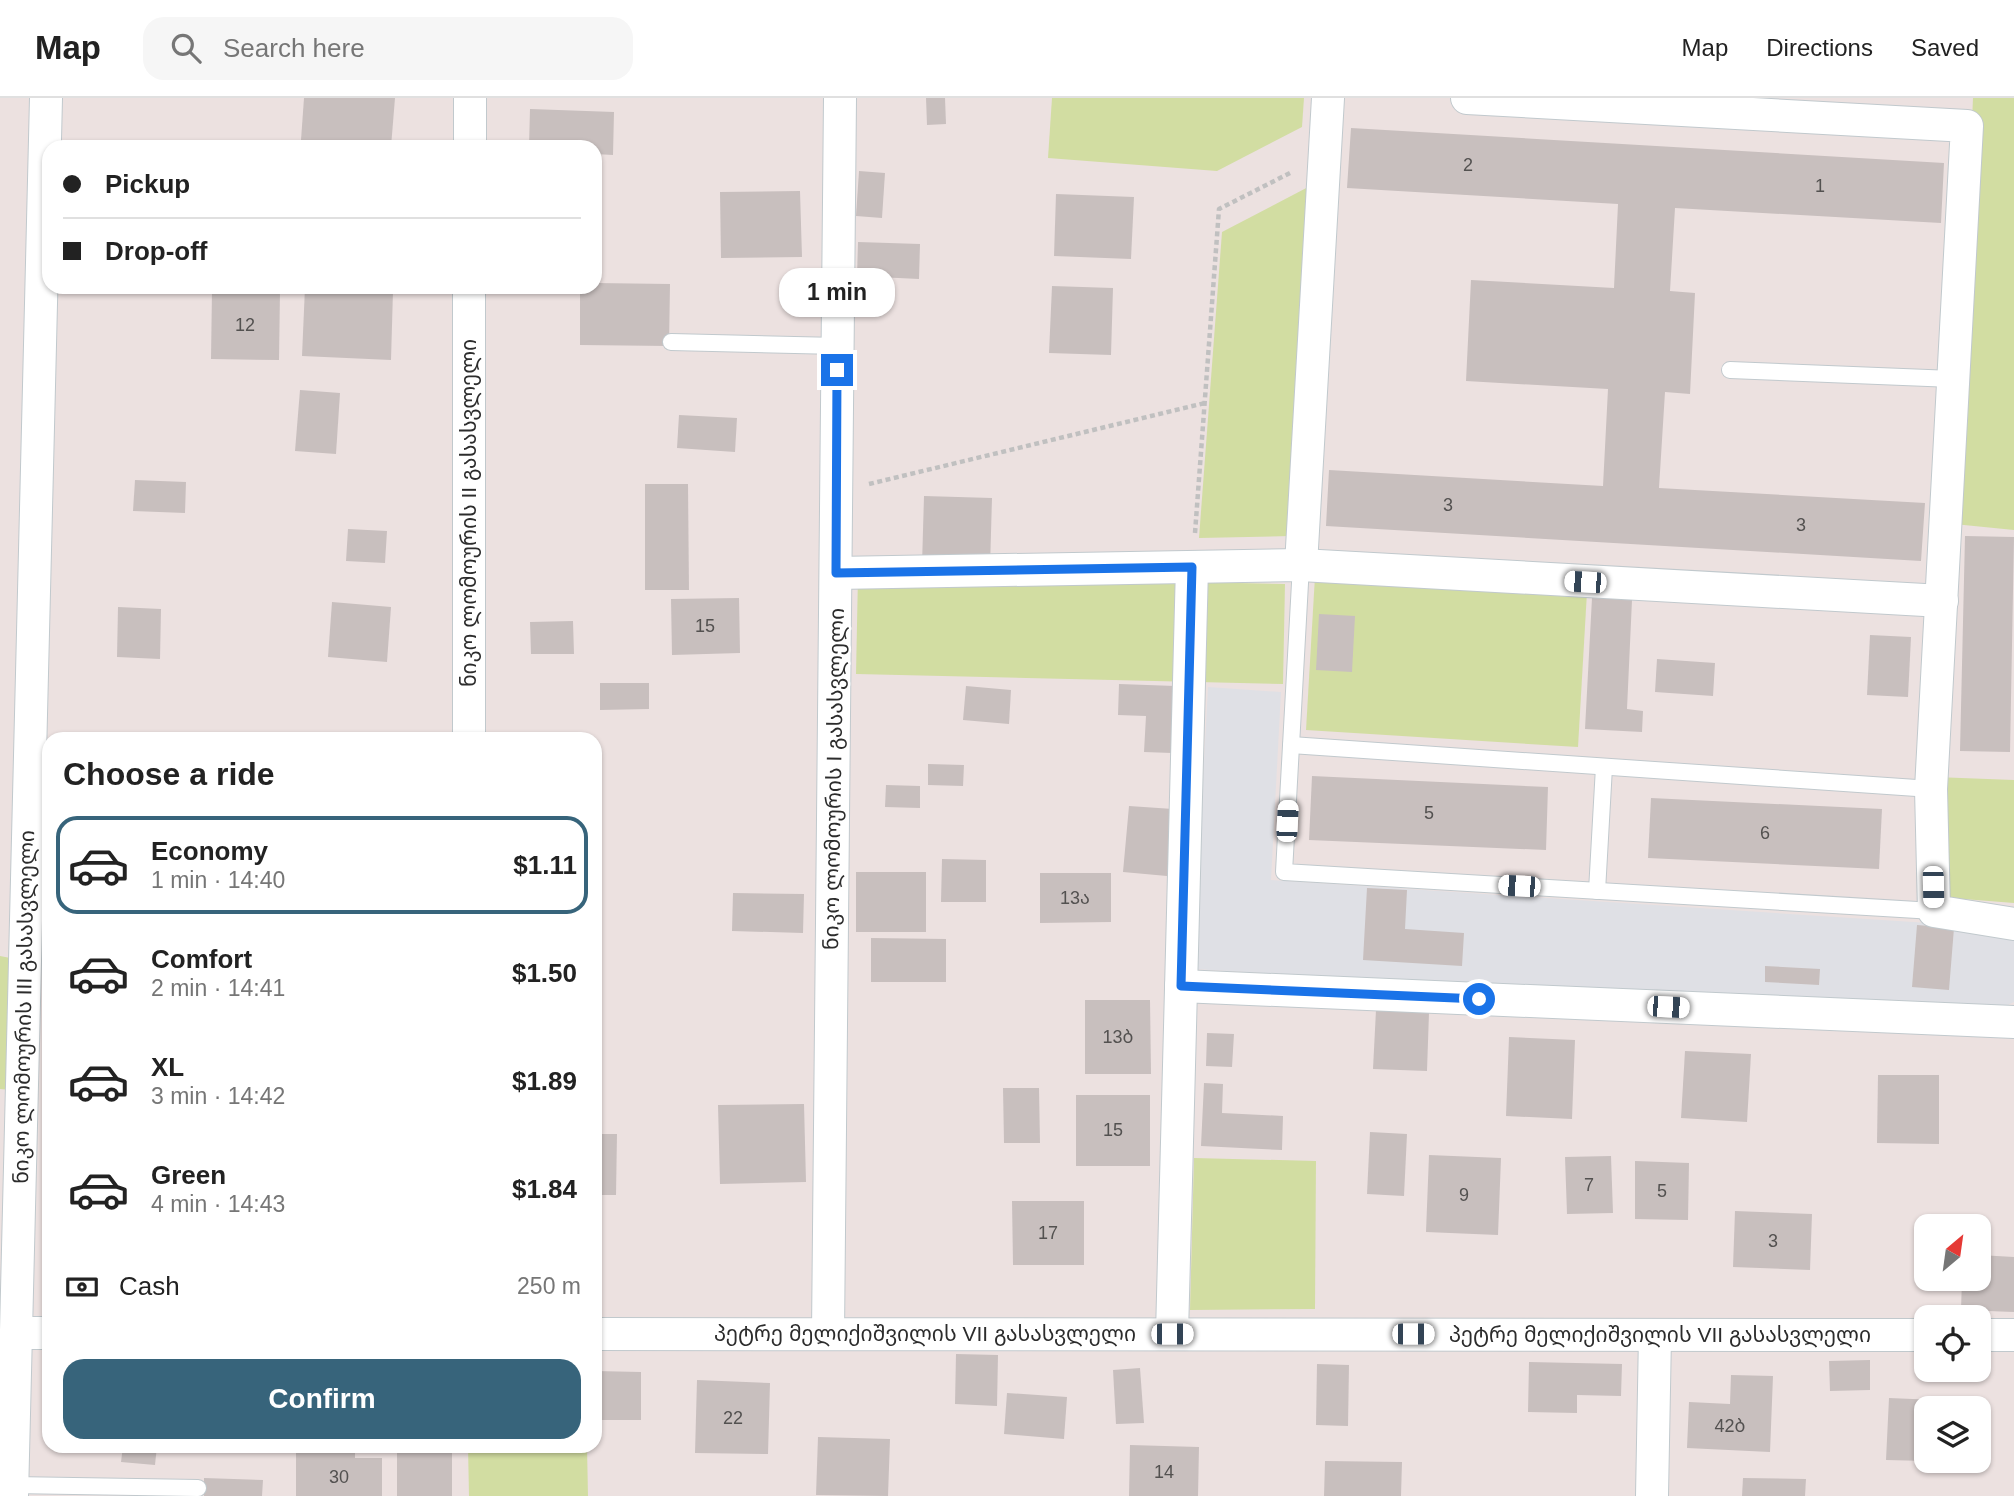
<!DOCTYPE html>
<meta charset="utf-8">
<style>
:root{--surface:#fff;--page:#f6f6f6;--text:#222;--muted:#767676;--line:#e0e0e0;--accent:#37647b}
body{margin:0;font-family:Helvetica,"Noto Sans Georgian",sans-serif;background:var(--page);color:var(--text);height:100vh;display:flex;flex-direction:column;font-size:26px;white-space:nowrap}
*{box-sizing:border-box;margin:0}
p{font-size:23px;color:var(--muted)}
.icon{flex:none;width:38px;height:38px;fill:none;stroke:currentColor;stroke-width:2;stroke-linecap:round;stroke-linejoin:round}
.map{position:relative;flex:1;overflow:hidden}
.panel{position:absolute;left:42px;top:634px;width:560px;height:721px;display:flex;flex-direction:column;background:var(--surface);border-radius:21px;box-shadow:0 2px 5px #0004}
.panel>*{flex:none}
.banner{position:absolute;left:42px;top:42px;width:560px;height:154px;border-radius:21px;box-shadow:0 2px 5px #0004;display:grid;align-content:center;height:154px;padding:0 21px;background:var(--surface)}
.needle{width:46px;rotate:29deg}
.fabs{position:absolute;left:1914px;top:1116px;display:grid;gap:14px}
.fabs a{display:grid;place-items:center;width:77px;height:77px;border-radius:14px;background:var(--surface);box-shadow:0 2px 5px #0004;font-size:35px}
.end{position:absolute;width:32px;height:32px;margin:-16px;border:9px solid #1a73e8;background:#fff;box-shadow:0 0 0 4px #fff}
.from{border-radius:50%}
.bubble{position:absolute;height:49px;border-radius:21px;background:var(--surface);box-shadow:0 2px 5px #0004;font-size:23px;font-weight:800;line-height:49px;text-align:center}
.car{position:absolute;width:21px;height:42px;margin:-21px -10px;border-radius:9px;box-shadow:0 0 5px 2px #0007;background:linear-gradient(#fff 24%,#345 0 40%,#fff 0 76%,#345 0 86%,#fff 0)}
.banner b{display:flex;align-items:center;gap:24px;height:66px;font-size:26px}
.banner b+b{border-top:2px solid var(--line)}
.banner i{width:18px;height:18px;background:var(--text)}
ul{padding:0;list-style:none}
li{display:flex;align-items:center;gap:21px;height:98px;margin:0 14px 10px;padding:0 7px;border:4px solid transparent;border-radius:21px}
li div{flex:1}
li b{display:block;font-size:26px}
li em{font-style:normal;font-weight:800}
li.active{border-color:var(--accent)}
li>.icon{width:63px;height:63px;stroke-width:1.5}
h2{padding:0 21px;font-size:32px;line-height:84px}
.pay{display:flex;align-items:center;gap:18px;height:77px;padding:0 21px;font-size:26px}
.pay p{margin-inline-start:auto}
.action{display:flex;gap:14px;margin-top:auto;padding:14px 21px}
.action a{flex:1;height:80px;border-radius:21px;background:var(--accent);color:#fff;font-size:28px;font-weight:800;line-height:80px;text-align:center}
header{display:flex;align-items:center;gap:42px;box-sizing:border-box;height:98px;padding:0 35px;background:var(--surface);border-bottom:2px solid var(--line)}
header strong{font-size:33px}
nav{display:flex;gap:38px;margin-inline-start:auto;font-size:24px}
.search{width:490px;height:63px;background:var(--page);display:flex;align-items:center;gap:18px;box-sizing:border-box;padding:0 24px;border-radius:21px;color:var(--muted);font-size:26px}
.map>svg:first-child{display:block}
.industrial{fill:#dfe0e5}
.green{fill:#d2dda2}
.building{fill:#c8bfbe}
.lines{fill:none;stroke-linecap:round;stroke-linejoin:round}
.lane-casing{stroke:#c1c9cd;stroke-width:18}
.street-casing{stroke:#c1c9cd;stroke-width:34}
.path{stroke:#c0c0c0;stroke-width:4.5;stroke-dasharray:5 3.5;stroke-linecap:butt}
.lane{stroke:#fff;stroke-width:16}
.street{stroke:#fff;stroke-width:32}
.route{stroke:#1a73e8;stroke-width:9}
.labels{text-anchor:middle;stroke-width:5;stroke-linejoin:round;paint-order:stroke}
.number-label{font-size:18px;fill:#535150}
.street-label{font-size:21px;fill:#2c2c2c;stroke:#fff}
</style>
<header>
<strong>Map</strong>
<div class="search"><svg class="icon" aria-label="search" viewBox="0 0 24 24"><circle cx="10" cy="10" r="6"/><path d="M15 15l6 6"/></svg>Search here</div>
<nav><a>Map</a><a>Directions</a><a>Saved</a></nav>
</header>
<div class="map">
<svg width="2014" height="1398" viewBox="0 0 2014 1398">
<rect width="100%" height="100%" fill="#ece1e0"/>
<path class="industrial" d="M1208,589L1281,594L1271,782L1975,828L2014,839V904L1989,916L1193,871Z"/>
<g class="green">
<path d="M1052,0H1304L1302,29L1217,73L1048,60Z"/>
<path d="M1973,0H2014V432L1954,426Z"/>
<path d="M1312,87L1291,438L1199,440L1222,134Z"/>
<path d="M858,477L1285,486L1283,586L856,576Z"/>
<path d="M1315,478L1587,494L1578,649L1306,632Z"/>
<path d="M1935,679L2014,682V805L1938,799Z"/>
<path d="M0,858L26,863L11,992L0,991Z"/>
<path d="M1194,1060L1316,1063L1315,1211L1190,1212Z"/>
<path d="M468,1348H587L588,1398H469Z"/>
</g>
<g class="building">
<path d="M304,0H395L391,49L301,42Z"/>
<path d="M926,0H945L946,26L927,27Z"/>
<path d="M530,11L614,14L613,57L595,56V49H529Z"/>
<path d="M1351,30L1944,65L1941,125L1675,110L1670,193L1695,195L1690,296L1665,294L1659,390L1925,405L1921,463L1326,428L1329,372L1603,388L1608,291L1466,283L1471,182L1614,190L1618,106L1347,90Z"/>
<path d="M859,73L885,75L882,120L856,118Z"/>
<path d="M800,93L802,159L721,160L720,94Z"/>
<path d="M1056,96L1134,99L1131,161L1054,158Z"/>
<path d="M858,144L920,146L919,181L857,178Z"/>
<path d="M595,185L670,186L669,248L580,247V189H595Z"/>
<path d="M1052,188L1113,190L1111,257L1049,255Z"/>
<path d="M305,189L393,193L391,262L302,258Z"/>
<path d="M212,192L280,193L279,262L211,261Z"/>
<path d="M300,292L340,295L336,356L295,353Z"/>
<path d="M679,317L737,320L735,354L677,350Z"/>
<path d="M135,382L186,384L185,415L133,413Z"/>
<path d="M645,386H688L689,492H645Z"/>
<path d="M924,398L992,400L990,470L922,467Z"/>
<path d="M348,431L387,433L385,465L346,463Z"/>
<path d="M1965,438L2014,439L2010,654L1960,653Z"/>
<path d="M739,500L740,555L672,557L671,501Z"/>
<path d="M1592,500L1632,502L1627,611L1643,613L1642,634L1585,631Z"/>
<path d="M332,504L391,509L387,564L328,559Z"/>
<path d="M118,509L161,511L160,561L117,559Z"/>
<path d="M1319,516L1355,518L1352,574L1316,572Z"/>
<path d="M573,523L574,556H531L530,524Z"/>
<path d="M1870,537L1911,539L1908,599L1867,597Z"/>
<path d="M1657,561L1715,565L1713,598L1655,594Z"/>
<path d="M600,585H649V611L600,612Z"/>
<path d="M1119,586L1175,588L1172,655L1144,654L1146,618L1118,617Z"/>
<path d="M966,588L1011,592L1009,626L963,622Z"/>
<path d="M123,635L163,636V640H123Z"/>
<path d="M928,666L964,667L963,688L928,687Z"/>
<path d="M1312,678L1548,689L1546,752L1309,742Z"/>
<path d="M886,687L920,688V710L885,709Z"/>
<path d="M1651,700L1882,711L1879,771L1648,760Z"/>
<path d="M1129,708L1173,711L1167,778L1123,774Z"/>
<path d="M942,761L986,762V804H941Z"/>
<rect x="856" y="774" width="70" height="60"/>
<path d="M1040,775H1111V824L1040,825Z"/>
<path d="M1367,790L1407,792L1405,831L1464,835L1462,868L1363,862Z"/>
<path d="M733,795L804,796L803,835L732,833Z"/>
<path d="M595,807H599L598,872H595Z"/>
<path d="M1917,827L1954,830L1949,892L1912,889Z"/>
<path d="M871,840L946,841V884H871Z"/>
<path d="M1765,868L1820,871L1819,887L1765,884Z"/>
<path d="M1085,902H1150L1151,976H1085Z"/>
<path d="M1376,912L1429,915L1427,973L1373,971Z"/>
<path d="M1207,935L1234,936L1232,969L1206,968Z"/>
<path d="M1509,939L1575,942L1572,1021L1506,1018Z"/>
<path d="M1685,953L1751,956L1747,1024L1681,1020Z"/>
<path d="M1878,977H1939V1046L1877,1045Z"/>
<path d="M1204,985L1223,986L1222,1015L1283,1018L1282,1052L1201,1048Z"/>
<path d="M1003,990H1039L1040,1045H1004Z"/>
<rect x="1076" y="997" width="74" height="71"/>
<path d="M804,1006L806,1084L720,1086L718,1007Z"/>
<path d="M1370,1034L1407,1036L1404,1098L1367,1096Z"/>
<path d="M595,1036H617L616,1097H595Z"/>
<path d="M1429,1057L1501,1060L1498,1137L1426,1134Z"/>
<path d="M1611,1058L1613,1115L1567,1116L1565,1059Z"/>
<path d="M1635,1063L1689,1065L1688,1122L1635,1121Z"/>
<path d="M1012,1103H1084V1167H1013Z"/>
<path d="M1735,1113L1812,1116L1810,1172L1733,1169Z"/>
<path d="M1979,1157L2014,1159V1214L1961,1212L1962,1181H1979Z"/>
<path d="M956,1256L998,1257L997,1308L955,1306Z"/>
<path d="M1870,1262V1292L1830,1293L1829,1263Z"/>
<path d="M1529,1264L1622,1266L1621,1298L1577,1297V1315L1528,1314Z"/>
<path d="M1317,1266L1349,1267L1348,1328L1316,1327Z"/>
<path d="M1140,1270L1144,1325L1116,1326L1113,1272Z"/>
<path d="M595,1273L641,1274V1322H595Z"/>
<path d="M1731,1277L1773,1278L1770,1354L1687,1350L1689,1304L1730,1306Z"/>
<path d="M697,1282L770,1285L768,1356L695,1355Z"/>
<path d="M1007,1295L1067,1299L1064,1341L1004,1336Z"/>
<path d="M1889,1300L1960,1303V1311H1927V1363L1886,1362Z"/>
<path d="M818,1339L890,1341L888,1398L816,1397Z"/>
<path d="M1130,1347L1199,1349L1198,1398H1129Z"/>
<path d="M123,1348H157L155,1367L121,1364Z"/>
<path d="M325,1348H355V1360H382V1398H296V1353H325Z"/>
<rect x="397" y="1348" width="55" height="50"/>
<path d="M1325,1363L1402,1364L1401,1398H1324Z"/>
<path d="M204,1380L263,1382L262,1398H204Z"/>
<path d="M1743,1380L1806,1381L1805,1398H1742Z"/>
</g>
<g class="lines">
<g class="lane-casing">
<g id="lane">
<path d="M671,244L838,248"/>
<path d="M1730,272L1953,281"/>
<path d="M1301,467L1284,774L1934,813"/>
<path d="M1291,647L1931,691"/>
<path d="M1597,793L1604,669"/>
<path d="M12,1387L198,1390"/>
</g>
</g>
<g class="street-casing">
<g id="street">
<path d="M1467,0L1967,28L1931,691L1934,813L2014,826"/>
<path d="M470,49V0"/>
<path d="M1301,467L1328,0"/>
<path d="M836,475L1301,467L1942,503"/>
<path d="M469,640V189"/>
<path d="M1181,888L2014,924"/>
<path d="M16,1235H49"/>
<path d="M595,1236L1927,1237"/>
<path d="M828,1236L840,0"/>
<path d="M1172,1236L1192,469"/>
<path d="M1979,1237H2014"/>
<path d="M12,1398L46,0"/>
<path d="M1652,1398L1655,1237"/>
</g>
</g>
<g class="path">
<path d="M869,386L1205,305"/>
<path d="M1195,435L1219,111L1290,75"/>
</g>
<use href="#lane" class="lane"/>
<use href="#street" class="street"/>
</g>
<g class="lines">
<path class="route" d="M837,272L836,475L1192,469L1181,888L1479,901"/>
</g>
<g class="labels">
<g class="number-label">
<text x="1468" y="73">2</text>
<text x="1820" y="94">1</text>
<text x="245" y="233">12</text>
<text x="1448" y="413">3</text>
<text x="1801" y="433">3</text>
<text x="705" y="534">15</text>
<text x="1429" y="721">5</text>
<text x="1765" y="741">6</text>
<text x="1075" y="806">13ა</text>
<text x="1118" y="945">13ბ</text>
<text x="1113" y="1038">15</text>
<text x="1589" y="1093">7</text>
<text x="1662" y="1099">5</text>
<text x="1464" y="1103">9</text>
<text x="1048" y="1141">17</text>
<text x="1773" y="1149">3</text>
<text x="733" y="1326">22</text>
<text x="1730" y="1334">42ბ</text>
<text x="1164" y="1380">14</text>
<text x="339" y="1385">30</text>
</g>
<g class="street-label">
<text transform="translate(469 415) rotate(-90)" y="7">ნიკო ლომოურის II გასასვლელი</text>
<text transform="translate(834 681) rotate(-89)" y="7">ნიკო ლომოურის I გასასვლელი</text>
<text transform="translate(24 909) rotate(-89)" y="7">ნიკო ლომოურის III გასასვლელი</text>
<text x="925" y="1243">პეტრე მელიქიშვილის VII გასასვლელი</text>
<text x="1660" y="1244">პეტრე მელიქიშვილის VII გასასვლელი</text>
</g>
</g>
</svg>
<div class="fabs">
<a><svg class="needle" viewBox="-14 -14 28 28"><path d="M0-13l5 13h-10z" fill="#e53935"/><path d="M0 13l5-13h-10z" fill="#767676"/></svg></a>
<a><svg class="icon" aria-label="locate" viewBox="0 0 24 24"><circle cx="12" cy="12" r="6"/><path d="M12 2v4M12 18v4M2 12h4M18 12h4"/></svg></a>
<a><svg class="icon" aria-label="layers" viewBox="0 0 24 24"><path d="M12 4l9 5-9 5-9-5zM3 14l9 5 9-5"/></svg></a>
</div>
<i class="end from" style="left:1479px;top:901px"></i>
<i class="end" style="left:837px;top:272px"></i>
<div class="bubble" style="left:779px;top:170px;width:116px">1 min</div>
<i class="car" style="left:1585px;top:484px;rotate:273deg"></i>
<i class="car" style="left:1287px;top:723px;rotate:3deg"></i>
<i class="car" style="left:1519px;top:788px;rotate:273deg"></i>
<i class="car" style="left:1933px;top:789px;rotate:179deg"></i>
<i class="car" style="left:1668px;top:909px;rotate:93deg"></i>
<i class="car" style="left:1172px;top:1236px;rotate:90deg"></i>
<i class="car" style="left:1413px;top:1236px;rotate:90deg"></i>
<div class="banner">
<b><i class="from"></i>Pickup</b>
<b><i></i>Drop-off</b>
</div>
<section class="panel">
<h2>Choose a ride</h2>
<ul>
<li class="active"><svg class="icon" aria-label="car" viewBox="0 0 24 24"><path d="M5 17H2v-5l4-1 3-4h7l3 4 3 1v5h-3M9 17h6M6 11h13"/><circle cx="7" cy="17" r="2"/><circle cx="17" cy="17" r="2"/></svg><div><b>Economy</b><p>1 min · 14:40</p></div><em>$1.11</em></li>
<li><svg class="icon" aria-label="car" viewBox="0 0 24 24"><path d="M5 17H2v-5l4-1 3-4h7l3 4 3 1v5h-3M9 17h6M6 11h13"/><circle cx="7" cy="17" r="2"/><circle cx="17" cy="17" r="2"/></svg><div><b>Comfort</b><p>2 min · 14:41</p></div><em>$1.50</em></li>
<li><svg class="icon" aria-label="car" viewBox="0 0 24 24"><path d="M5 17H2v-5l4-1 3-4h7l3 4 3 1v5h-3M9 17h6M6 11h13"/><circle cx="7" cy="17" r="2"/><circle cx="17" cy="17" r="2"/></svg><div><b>XL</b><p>3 min · 14:42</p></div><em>$1.89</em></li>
<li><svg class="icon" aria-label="car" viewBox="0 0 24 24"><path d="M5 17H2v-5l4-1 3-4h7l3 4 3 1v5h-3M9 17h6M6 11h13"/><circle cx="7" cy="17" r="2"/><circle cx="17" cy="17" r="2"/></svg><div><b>Green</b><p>4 min · 14:43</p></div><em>$1.84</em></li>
</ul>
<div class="pay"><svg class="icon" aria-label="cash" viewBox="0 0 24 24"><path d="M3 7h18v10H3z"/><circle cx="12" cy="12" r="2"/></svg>Cash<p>250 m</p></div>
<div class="action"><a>Confirm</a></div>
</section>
</div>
